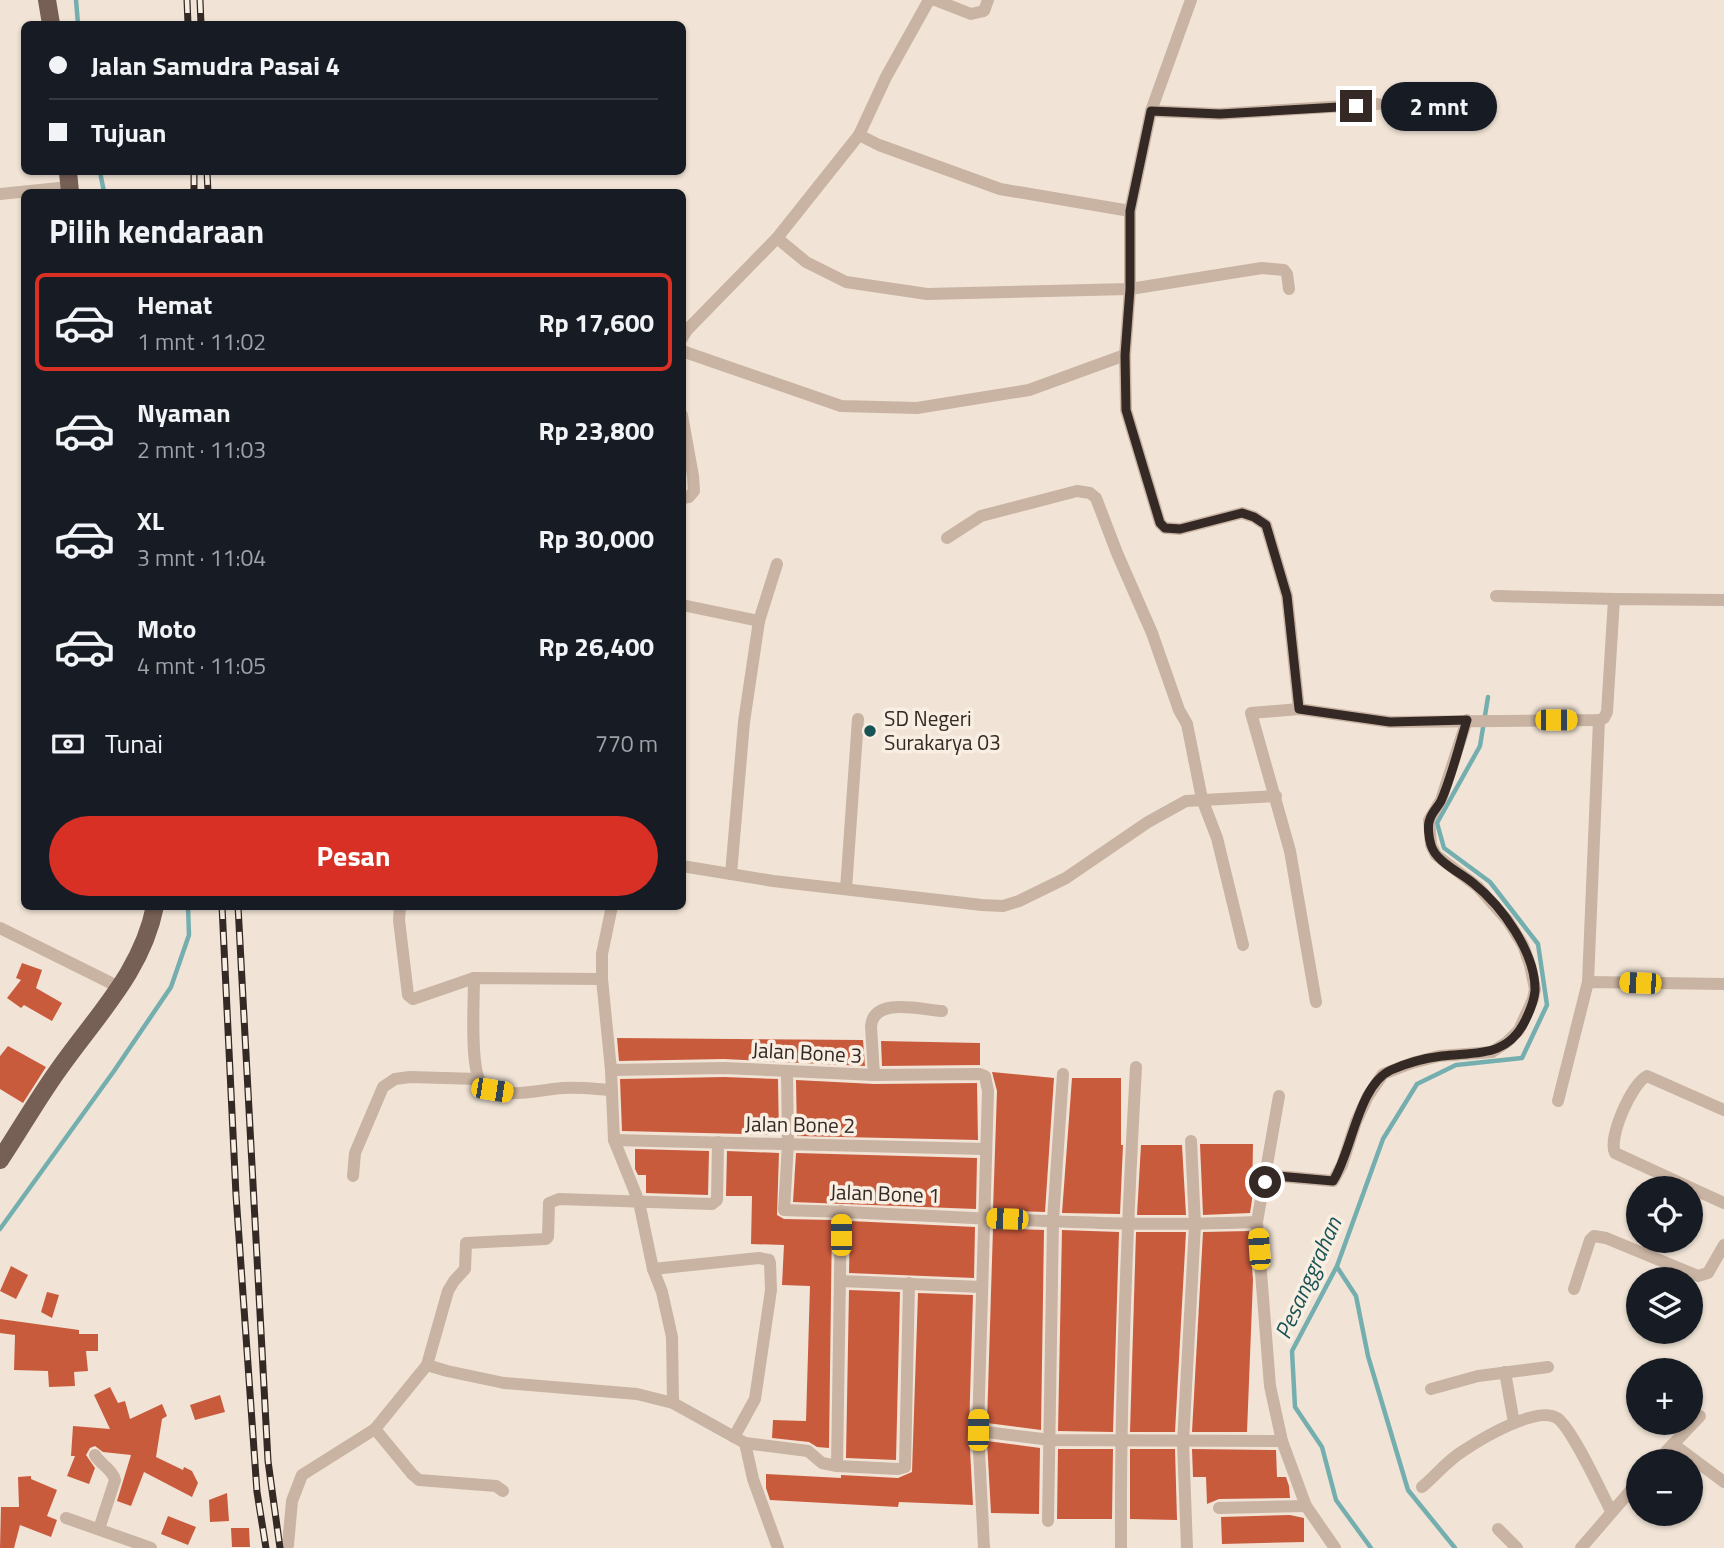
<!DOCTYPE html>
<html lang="id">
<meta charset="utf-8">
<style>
:root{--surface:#171b24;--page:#20242c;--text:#f1f3f6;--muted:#9ea1a6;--line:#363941;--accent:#d93025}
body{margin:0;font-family:"Titillium Web",sans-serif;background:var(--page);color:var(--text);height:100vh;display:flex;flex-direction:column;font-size:26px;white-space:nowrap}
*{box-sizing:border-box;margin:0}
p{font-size:23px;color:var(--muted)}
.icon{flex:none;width:38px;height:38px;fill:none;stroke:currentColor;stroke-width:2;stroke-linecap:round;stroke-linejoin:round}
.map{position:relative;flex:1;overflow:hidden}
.details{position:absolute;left:21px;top:189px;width:665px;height:721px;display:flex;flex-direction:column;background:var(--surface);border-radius:10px;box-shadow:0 2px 5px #0004}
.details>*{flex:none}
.hud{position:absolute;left:21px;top:21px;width:665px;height:154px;border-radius:10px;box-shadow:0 2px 5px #0004;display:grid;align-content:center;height:154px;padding:0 28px;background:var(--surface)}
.fabs{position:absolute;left:1626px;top:1176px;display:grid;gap:14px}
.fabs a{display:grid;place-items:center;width:77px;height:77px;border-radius:50%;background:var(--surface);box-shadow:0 2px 5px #0004;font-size:35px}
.end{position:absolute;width:32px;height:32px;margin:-16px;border:9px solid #342925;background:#fff;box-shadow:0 0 0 4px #fff}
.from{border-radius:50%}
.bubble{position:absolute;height:49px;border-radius:24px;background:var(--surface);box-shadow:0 2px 5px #0004;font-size:23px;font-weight:700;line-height:49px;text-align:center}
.car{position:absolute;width:21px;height:42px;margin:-21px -10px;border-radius:9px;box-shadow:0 0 5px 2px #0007;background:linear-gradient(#f5c518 24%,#345 0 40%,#f5c518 0 76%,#345 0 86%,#f5c518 0)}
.hud b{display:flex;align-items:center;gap:24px;height:66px;font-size:26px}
.hud b+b{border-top:2px solid var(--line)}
.hud i{width:18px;height:18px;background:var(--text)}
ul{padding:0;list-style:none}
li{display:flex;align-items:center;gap:21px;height:98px;margin:0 14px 10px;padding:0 14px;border:4px solid transparent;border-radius:10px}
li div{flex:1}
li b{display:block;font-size:26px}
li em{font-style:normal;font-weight:700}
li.on{border-color:var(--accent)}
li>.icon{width:63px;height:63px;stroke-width:1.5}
h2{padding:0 28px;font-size:32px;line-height:84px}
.pay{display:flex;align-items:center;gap:18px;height:77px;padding:0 28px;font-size:26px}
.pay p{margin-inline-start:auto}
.button{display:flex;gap:14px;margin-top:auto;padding:14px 28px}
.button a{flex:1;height:80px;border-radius:42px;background:var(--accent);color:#fff;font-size:28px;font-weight:700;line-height:80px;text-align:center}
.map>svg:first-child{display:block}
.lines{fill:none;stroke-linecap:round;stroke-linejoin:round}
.stream{stroke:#75aeaf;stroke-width:4.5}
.building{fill:#c95b3d}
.street{stroke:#c9b3a2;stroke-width:12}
.primary{stroke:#765f55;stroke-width:18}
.rail-casing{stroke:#342925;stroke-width:7}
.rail{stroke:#f9eee2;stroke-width:4.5;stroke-dasharray:13;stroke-linecap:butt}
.route{stroke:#342925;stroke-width:9}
.poi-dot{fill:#1a5356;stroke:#f9eee2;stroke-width:2.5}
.labels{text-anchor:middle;stroke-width:7;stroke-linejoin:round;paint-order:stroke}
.poi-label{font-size:21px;fill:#342925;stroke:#f9eee2;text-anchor:start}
.street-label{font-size:21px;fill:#342925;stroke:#f9eee2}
.water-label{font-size:23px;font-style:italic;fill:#1a5356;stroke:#f9eee2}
</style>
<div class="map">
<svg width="1724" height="1548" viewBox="0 0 1724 1548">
<rect width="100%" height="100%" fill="#f1e4d6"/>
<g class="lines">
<g class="stream">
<path d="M76,0L78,24"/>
<path d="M100,172L104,192"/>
<path d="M0,1229L114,1071L171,987L189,935L188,906"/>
<path d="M1337,1267L1356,1296L1368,1356L1408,1490L1455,1548"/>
<path d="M1371,1548L1336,1500L1322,1447L1295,1407L1292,1351L1337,1266L1383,1139L1417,1084L1456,1065L1522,1058L1547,1005L1538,944L1490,882L1444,848L1437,823L1480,746L1488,697"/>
</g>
</g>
<g class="building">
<path d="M22,963L42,970L36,988L62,1003L52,1021L24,1005L21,1008L7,998L21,980L16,978Z"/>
<path d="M617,1038L863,1040L865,1066L724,1059L619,1061Z"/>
<path d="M881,1041L980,1043V1065L882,1066Z"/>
<path d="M8,1046L46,1067L23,1103L0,1089V1056Z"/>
<path d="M992,1072L1054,1078L1045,1212L993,1210L997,1091Z"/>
<path d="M724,1077L778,1079L779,1135L622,1131L620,1079Z"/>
<path d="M1072,1078H1121V1145H1123L1120,1214L1062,1213Z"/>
<path d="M796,1080L874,1084L977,1083L978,1140L797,1136Z"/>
<path d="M1200,1144H1253L1252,1200L1250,1213L1203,1215Z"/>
<path d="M1141,1145H1182L1186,1215H1137Z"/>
<path d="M635,1149L709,1151L708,1195L646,1193V1175H638L635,1169Z"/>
<path d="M727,1151L779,1153L777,1215L784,1219L832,1220L829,1448L817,1447L809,1442L772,1438L773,1420L806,1421L810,1286L782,1285L784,1245L751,1244L752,1196H726Z"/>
<path d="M796,1153L977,1158L976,1209L793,1202Z"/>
<path d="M850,1221L975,1227L974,1278L849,1273Z"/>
<path d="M993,1228L1044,1230L1041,1430L987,1423Z"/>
<path d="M1062,1230L1119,1232L1113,1432L1058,1431Z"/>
<path d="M1249,1231L1253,1280L1247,1432H1192L1203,1232Z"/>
<path d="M1136,1232H1186L1175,1432H1130Z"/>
<path d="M11,1266L28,1275L16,1299L0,1291Z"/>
<path d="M849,1290L900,1292L896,1460L846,1458Z"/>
<path d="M47,1292L59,1295L52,1318L41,1312Z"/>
<path d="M918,1293L973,1295L969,1431L973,1505L899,1502L898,1507L770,1500L766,1488V1474L841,1478V1475L898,1478L912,1472Z"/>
<path d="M0,1319L79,1330V1334H98V1351H86L88,1371L74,1372L75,1386L49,1387L48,1371L14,1370L15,1335L0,1333Z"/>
<path d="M110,1387L118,1403L125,1401L130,1419L162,1404L167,1416L162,1419L156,1457L183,1470L184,1467L192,1471L198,1483L192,1497L144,1472L131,1506L117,1501L131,1455L103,1452L95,1446L90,1448L86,1455L95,1468L89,1484L67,1476L75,1456H71L73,1426L110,1429L94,1395Z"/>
<path d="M220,1395L225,1412L195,1420L190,1405Z"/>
<path d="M987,1441L1040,1448L1039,1514L991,1513Z"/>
<path d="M1058,1449H1113L1112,1519H1057Z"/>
<path d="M1130,1449H1175L1177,1520L1130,1519Z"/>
<path d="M1192,1449L1276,1450L1277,1477H1286L1289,1486L1290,1498L1219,1499L1207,1504L1206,1477H1193Z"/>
<path d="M31,1476V1479L57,1490L47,1516L57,1520L51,1537L20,1525L14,1548H0L1,1507H19L18,1477Z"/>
<path d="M227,1493L229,1521L210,1522L209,1500Z"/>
<path d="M1290,1515L1304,1518V1542L1222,1544L1221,1517Z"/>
<path d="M168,1516L196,1527L188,1545L161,1534Z"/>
<path d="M231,1528H249L250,1547H232Z"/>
</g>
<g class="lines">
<g class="street">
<path d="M935,0L971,14L984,11L988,0"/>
<path d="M1191,0L1151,111L1130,211V289L1125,355L1126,410L1160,523L1165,528L1180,529L1242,513L1254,517L1266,525L1287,596L1299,709"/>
<path d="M1151,111L1220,114L1378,104"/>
<path d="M859,135L886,77L929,0"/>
<path d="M0,194L69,187"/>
<path d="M777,238L806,262L846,282L927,294L1130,289L1262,268L1284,270L1287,274L1289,289"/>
<path d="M682,338L687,330L777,238L859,135L879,145L1000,189L1130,211"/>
<path d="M682,351L841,406L917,408L1029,390L1125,355"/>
<path d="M682,415L693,476L694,491L689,497L682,498"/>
<path d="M947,538L981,516L1077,491L1090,493L1096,498L1117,553L1152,633L1179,710L1187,724L1202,799L1217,838L1243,945"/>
<path d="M1496,596L1614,599"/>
<path d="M682,605L759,621"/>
<path d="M682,866L773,881L982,905L1003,906L1019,901L1066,878L1148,822L1186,801L1276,796"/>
<path d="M731,874L744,722L759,621L777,564"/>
<path d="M846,889L858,719"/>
<path d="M400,906L399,920L408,995L413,999L474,978L602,979"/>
<path d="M612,906L602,954V979L611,1070L614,1140L639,1202L653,1269L662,1292L672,1337L673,1403"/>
<path d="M0,928L121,988"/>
<path d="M474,978C474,999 470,1065 480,1081C493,1103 542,1089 563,1088C579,1087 596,1089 612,1090"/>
<path d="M1588,982L1599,720"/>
<path d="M1316,1002L1290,851L1251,713L1299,709L1390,722L1599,720L1604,718L1607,712L1614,599L1724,600"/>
<path d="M611,1070L724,1068L874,1075L980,1074L985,1076L988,1091L978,1431L984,1548"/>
<path d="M787,1071L788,1144L784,1210C942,1214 1100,1229 1257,1222"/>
<path d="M874,1075L871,1026C874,996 922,1010 942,1011"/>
<path d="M1279,1096L1257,1222L1270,1386L1282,1441L1306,1506L1335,1548"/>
<path d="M1558,1101L1588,982L1724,984"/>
<path d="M1724,1110L1647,1076C1631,1084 1608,1138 1615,1153L1724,1203"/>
<path d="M614,1140L985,1149"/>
<path d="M1266,1175L1333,1181L1342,1165L1356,1122L1368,1096L1383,1074L1412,1063L1439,1056L1492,1052L1507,1042L1519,1030L1533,999L1535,989L1530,965L1523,945L1508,921L1478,887L1436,855L1431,845L1429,820L1441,800L1467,720"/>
<path d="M353,1176L355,1153L383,1087L395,1079L410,1077L478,1079"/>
<path d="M653,1269L759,1258L769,1260L770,1263L771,1290L755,1399L734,1437"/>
<path d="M841,1281L981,1287"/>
<path d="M1574,1289L1590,1240L1594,1236L1606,1238L1698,1276L1708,1273L1724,1245"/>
<path d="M427,1365L448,1291L454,1281L465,1269L466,1243L546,1239L548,1237L549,1203L559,1199L712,1204L717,1200L718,1142"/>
<path d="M1505,1372L1514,1423"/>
<path d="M1431,1389L1478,1376L1548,1367"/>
<path d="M375,1429L412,1474L419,1480L496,1486L503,1491"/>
<path d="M978,1431L1051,1440L1282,1441"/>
<path d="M745,1443L808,1451L822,1463L837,1466L898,1469L905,1467L909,1283"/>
<path d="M1673,1444L1724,1482"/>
<path d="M95,1455C100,1464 113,1470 115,1480L99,1529"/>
<path d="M1657,1461L1700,1416"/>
<path d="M837,1466L841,1211"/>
<path d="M1422,1487C1436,1475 1448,1460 1463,1451C1481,1439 1537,1405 1557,1418C1572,1428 1601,1492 1611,1511"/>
<path d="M1219,1508L1306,1506"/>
<path d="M66,1518L151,1548"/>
<path d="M1048,1521L1053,1220L1063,1074"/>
<path d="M1498,1529L1517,1548"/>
<path d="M284,1548L288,1545L292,1501L302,1475L375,1429L427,1365L447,1371L504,1383L637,1394L673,1403L745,1443L753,1479L778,1548"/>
<path d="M1121,1548C1120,1387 1127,1227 1136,1067"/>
<path d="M1187,1548L1183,1442L1195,1225L1191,1141"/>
<path d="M1581,1548L1638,1482"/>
</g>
<g class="primary">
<path d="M47,0L51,24"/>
<path d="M68,172L70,192"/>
<path d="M0,1160C20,1130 38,1098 59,1069C96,1016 142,972 155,906"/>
</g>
<g class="rail-casing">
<g id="rail">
<path d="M187,0L188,24"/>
<path d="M200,0L201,24"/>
<path d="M194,172V192"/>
<path d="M207,172L208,192"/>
<path d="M222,906L236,1195L257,1492L266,1548"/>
<path d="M238,906L268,1461L280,1548"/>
</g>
</g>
<use href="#rail" class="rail"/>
</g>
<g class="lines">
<path class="route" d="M1265,1182L1266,1175L1333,1181C1352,1152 1358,1085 1391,1070C1407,1063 1425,1058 1442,1056C1475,1052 1507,1058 1525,1021C1529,1013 1534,1001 1535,991C1536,953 1502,906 1473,883C1461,873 1435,861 1431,845C1429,839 1427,825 1430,819C1432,812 1438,807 1441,801C1452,776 1459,746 1467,720L1390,722L1299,709L1287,596L1266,525L1254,517L1242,513L1180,529L1165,528L1160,523L1126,410L1125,355L1130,289V211L1151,111L1220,114L1356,106"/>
</g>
<circle class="poi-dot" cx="870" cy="731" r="7"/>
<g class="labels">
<g class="poi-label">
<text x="884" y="726">SD Negeri<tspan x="884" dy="24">Surakarya 03</tspan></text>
</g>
<g class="street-label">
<text transform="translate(807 1053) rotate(3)" y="7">Jalan Bone 3</text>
<text transform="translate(800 1125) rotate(1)" y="7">Jalan Bone 2</text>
<text transform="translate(885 1194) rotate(2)" y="7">Jalan Bone 1</text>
</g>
<g class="water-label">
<text transform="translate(1308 1278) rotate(-66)" y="8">Pesanggrahan</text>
</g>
</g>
</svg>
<div class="fabs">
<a><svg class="icon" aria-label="locate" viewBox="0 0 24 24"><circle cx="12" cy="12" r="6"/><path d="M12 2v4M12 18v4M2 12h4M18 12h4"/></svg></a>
<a><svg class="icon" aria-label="layers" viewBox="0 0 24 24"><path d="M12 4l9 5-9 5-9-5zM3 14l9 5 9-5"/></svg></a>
<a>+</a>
<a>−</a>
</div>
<i class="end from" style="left:1265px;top:1182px"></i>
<i class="end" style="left:1356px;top:106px"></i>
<div class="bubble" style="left:1381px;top:82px;width:116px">2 mnt</div>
<i class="car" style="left:1556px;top:720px;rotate:90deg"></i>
<i class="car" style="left:1640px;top:983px;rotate:272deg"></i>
<i class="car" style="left:492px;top:1090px;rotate:99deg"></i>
<i class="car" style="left:1007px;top:1219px;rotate:272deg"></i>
<i class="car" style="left:841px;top:1235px;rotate:0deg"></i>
<i class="car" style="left:1259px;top:1249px;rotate:356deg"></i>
<i class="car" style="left:978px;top:1430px;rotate:1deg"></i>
<div class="hud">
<b><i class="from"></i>Jalan Samudra Pasai 4</b>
<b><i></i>Tujuan</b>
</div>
<section class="details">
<h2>Pilih kendaraan</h2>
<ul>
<li class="on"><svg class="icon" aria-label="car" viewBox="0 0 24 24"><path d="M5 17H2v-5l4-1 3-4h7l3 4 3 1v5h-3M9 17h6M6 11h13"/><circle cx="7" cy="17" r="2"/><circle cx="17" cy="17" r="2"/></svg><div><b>Hemat</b><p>1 mnt · 11:02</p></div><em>Rp 17,600</em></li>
<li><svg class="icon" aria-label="car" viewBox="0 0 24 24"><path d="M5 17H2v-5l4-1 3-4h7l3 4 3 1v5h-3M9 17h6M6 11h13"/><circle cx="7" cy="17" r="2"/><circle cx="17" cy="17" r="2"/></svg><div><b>Nyaman</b><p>2 mnt · 11:03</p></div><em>Rp 23,800</em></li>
<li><svg class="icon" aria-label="car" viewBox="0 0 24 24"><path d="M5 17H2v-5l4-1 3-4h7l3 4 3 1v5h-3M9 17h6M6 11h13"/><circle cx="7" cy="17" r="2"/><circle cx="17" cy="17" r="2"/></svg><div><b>XL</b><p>3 mnt · 11:04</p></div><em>Rp 30,000</em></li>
<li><svg class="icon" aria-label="car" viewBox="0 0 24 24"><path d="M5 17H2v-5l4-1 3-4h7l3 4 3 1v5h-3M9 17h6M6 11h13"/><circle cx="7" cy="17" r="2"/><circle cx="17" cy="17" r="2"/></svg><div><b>Moto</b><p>4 mnt · 11:05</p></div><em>Rp 26,400</em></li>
</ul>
<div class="pay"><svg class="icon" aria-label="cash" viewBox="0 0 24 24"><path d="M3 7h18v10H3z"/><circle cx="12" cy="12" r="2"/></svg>Tunai<p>770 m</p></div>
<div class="button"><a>Pesan</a></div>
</section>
</div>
